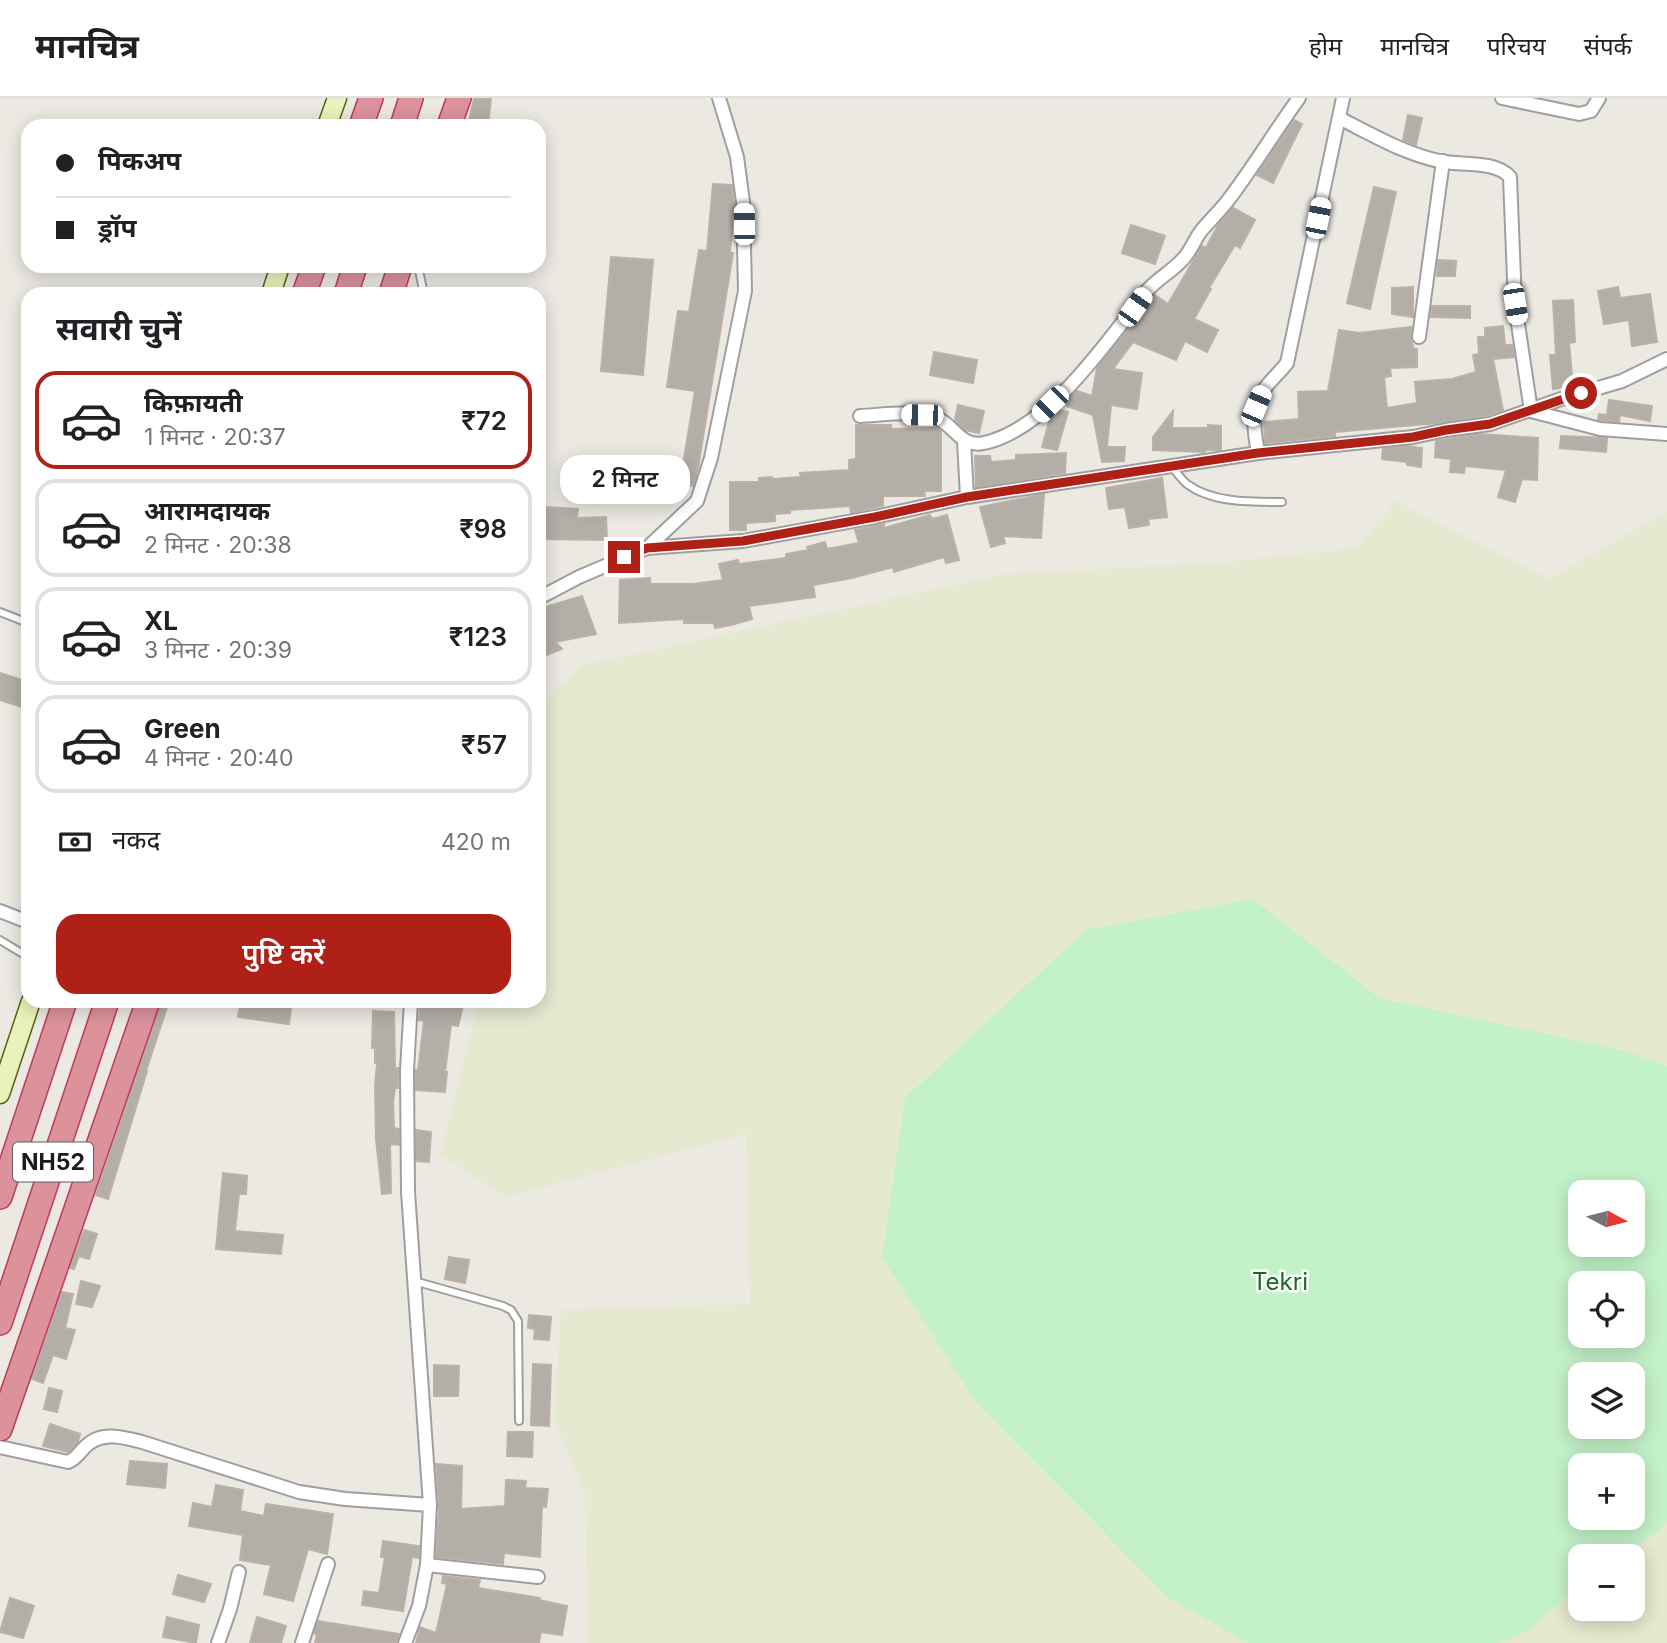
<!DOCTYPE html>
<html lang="hi">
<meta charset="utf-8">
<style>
:root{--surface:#fff;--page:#f2f2f2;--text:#202124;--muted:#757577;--line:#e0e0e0;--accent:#af2117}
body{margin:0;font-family:Inter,"Noto Sans Devanagari",sans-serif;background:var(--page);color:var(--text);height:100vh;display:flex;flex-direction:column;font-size:26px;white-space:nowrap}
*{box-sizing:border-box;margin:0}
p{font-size:23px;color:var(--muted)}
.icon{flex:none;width:38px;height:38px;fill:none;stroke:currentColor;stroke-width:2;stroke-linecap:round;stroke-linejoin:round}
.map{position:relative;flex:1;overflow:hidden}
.sheet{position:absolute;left:21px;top:189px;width:525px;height:721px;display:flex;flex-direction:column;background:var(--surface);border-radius:21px;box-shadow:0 4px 18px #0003}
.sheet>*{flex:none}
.top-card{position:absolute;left:21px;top:21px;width:525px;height:154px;border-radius:21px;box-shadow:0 4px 18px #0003;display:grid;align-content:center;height:154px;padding:0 35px;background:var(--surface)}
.needle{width:46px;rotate:97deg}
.buttons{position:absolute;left:1568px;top:1082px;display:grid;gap:14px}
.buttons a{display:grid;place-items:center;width:77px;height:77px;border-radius:14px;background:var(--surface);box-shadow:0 4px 18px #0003;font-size:35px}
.end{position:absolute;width:32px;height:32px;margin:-16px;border:9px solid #af2117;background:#fff;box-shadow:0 0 0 4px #fff}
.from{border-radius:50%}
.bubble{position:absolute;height:49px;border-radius:21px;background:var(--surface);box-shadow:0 4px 18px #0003;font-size:23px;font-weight:600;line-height:49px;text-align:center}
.car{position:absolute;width:21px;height:42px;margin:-21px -10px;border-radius:9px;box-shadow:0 0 5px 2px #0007;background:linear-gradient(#fff 24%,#345 0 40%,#fff 0 76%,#345 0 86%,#fff 0)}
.top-card b{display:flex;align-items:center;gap:24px;height:66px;font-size:26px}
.top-card b+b{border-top:2px solid var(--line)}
.top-card i{width:18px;height:18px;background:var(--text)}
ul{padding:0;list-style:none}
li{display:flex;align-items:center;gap:21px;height:98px;margin:0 14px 10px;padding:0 21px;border:4px solid var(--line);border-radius:21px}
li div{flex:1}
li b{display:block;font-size:26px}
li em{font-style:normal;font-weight:600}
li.active{border-color:var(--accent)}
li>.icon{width:63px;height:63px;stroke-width:1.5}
h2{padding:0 35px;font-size:32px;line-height:84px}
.pay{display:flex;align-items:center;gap:18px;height:77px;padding:0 35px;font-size:26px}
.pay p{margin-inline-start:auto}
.button{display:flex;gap:14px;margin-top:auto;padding:14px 35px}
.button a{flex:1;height:80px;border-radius:21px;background:var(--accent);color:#fff;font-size:28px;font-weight:600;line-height:80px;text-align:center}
header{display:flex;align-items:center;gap:42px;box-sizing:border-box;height:98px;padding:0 35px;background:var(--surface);border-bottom:2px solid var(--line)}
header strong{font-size:33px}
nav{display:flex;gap:38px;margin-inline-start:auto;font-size:24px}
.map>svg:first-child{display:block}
.farmland{fill:#e5e9cf;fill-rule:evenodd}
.park{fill:#c3f2c9;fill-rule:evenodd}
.building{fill:#b4aea8;stroke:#bbb1a6;stroke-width:2}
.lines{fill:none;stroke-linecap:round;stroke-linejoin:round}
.lane-casing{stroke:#9f9f9f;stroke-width:10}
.street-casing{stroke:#9f9f9f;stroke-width:16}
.secondary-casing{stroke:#556311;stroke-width:21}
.highway-casing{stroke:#c0385e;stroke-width:26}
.lane{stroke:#fff;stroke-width:6}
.street{stroke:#fff;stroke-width:12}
.secondary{stroke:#eaf1bb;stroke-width:18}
.highway{stroke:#db929b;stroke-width:23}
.route{stroke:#af2117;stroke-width:9}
.labels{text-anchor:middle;stroke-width:5;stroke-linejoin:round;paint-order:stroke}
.shield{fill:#fff;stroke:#5f5f5f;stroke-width:2}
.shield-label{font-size:23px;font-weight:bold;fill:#1b1b1b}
.park-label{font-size:24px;fill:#186b24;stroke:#fff}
</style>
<header>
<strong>मानचित्र</strong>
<nav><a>होम</a><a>मानचित्र</a><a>परिचय</a><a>संपर्क</a></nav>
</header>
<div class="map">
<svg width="1667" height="1545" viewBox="0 0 1667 1545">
<rect width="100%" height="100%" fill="#ebe9e2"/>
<path class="farmland" d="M1395,403L1549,481L1667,414V1545H588L585,1395L554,1322L561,1212L750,1206L746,1036L506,1099L440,1057L479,903H539V606L583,567L1006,476L1218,465L1359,450ZM1580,1094H1633V1146H1580ZM1580,1185H1633V1237H1580ZM1580,1276H1633V1328H1580ZM1580,1367H1633V1419H1580ZM1580,1458H1633V1510H1580Z"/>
<path class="park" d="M1253,801L1379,900L1625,953L1667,968V1423L1655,1436L1615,1458H1580V1485L1531,1531L1500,1545H1249L1170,1501L976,1304L882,1159L905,1000L1086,832ZM1580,1094H1633V1146H1580ZM1580,1185H1633V1237H1580ZM1580,1276H1633V1328H1580ZM1580,1367H1633V1419H1580Z"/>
<g class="building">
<path d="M474,0H491L488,28H468Z"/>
<path d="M1408,17L1422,20L1416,47L1403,42Z"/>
<path d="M1294,22L1302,26L1273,85L1257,77Z"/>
<path d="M713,86L732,87L734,106L730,155H733L698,370L693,388L680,386L695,293L667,289L678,213L689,214L699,152L707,153Z"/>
<path d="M1374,89L1396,94L1370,211L1347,205Z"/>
<path d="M1233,110L1255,122L1240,150L1235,147L1209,190L1211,191L1194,221L1218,232L1207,254L1185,243L1176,262L1133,244L1113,271L1142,275L1137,311L1111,307L1107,349H1125L1124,363L1102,364L1093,317L1067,308L1069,301L1077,293L1092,298L1097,270L1155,197L1168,206L1202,148L1206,150L1218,127Z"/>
<path d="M1131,127L1165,138L1155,166L1122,155Z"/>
<path d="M611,159L653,162L643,277L601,273Z"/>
<path d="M1438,162L1456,163L1455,178H1437Z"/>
<path d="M1413,189V219L1392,216V190Z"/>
<path d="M1618,189L1620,200L1650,196L1657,244L1632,248L1629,222L1604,226L1598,193Z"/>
<path d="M1573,202L1575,244L1569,245L1573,288L1553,291L1550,257H1556L1553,203Z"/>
<path d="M1432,208H1470V220L1431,219Z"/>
<path d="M1503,228L1505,247H1512L1514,259L1493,261L1503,312L1488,317L1438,325L1335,334V338L1265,345L1264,324L1299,321L1298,294L1328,293L1339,232L1359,235L1412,229L1411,242L1414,251H1417V269L1390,270L1391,278L1384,279L1387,310L1417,305L1415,284L1452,281L1476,274L1473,257L1479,256L1478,239H1485V230Z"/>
<path d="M934,254L977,262L973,285L930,277Z"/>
<path d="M1609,302L1652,308L1650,323L1620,317L1619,324L1598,322L1599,316L1607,317Z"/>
<path d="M958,307L984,313L979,335L965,332L955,322Z"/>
<path d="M1058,312L1068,314L1057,352L1042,349L1051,317Z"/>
<path d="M1173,313L1172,330H1208V327L1221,328V352H1206L1204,354L1153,352V339Z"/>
<path d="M856,327H891V331L937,330L941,333V393H924L925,398H883V408L851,415L850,408L790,412V415L775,416V423L746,425V432H730V384H759V380L772,379L773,381L801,379L800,375L849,372V362L856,361Z"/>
<path d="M1480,336L1538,340L1537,382L1522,381L1515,404L1498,399L1506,372L1465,368L1464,375L1450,374L1451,361L1435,359L1436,343Z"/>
<path d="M1561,338L1607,340L1606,354L1560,350Z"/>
<path d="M1407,348L1422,350L1421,369L1407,367V364L1382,361L1383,351Z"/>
<path d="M1066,355L1065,375L976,389L975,358H990L991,364L1016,362V357Z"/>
<path d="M1162,380L1167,419L1148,421L1149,427L1129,430L1125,409L1109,411L1106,390Z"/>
<path d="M1044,396L1041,440L1003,438L1005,445L991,449L980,409Z"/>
<path d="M544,409L578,411L577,420L606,419L607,442L542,441Z"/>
<path d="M930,417L932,421L947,417L959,462L946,465L944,459L894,474L893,469L852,480L813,487L815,499L749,508L752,521L731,527L715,530L714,525H684V521L619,525L620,482L650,480V486H693L723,482L719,466L738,462L739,466L786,460V456L808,452L807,449L825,444L827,451L859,445L855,432L884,426V430Z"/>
<path d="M582,498L596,536L555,544L562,551L539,560V511Z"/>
<path d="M0,575L28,584L22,609L0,602Z"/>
<path d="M162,903H169L146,973H147L108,1101L96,1097Z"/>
<path d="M241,903H292L289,926L238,919Z"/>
<path d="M420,903H464L458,928L451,927L445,974H447L445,994L416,992V972H418L424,923L419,922Z"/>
<path d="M373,913L394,914L395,970H398V990H395L393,1005L394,1030L399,1031V1047L390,1046L391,1095L382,1096L376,1041L375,987L377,965H375V950H372Z"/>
<path d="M416,1032L431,1034L429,1064L416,1063Z"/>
<path d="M223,1075L247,1078L246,1096H239L235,1133L283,1137L281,1156L216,1151Z"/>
<path d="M84,1132L97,1136L89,1161L79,1158L74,1171L70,1170Z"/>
<path d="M449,1159L469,1162L465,1185L445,1181Z"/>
<path d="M81,1183L100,1188L92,1209L76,1206Z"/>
<path d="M62,1194L73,1196L65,1230L75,1232L66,1261L53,1257L43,1285L32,1281Z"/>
<path d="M529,1217L551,1219L549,1242L534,1241L535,1231L528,1230Z"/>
<path d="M533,1266L551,1267L549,1328L531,1327Z"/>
<path d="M434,1267L459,1268L458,1298H434Z"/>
<path d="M49,1290L62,1293L57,1314L44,1311Z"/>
<path d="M50,1326L80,1336L78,1344L68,1354L43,1348Z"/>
<path d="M508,1334H533L532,1359L507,1358Z"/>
<path d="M130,1363L167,1366L165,1390L127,1386Z"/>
<path d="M436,1366L462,1368L461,1411L505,1408L506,1382L526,1383L525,1390L548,1391L546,1409L542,1408L540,1459L504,1455L503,1466L436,1459L439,1407Z"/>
<path d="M216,1387L243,1392L240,1413L264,1418L266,1406L333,1416L327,1456L308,1451L293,1503L264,1496L271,1467L240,1462L243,1437L189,1428L193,1405L212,1409Z"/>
<path d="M383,1443L419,1448V1460L412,1459L403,1513L362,1507L364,1493L379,1495L385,1459H381Z"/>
<path d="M178,1477L211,1486L204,1504L173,1496Z"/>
<path d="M443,1478L480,1482L478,1490L540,1500L539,1502L567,1508L562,1537L541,1534L539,1545H416L420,1529L436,1535L447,1486L442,1485Z"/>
<path d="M10,1500L34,1508L23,1540L0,1534Z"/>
<path d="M167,1519L199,1527L196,1545L163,1539Z"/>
<path d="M257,1519L286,1528L281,1545H250Z"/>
<path d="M318,1523L399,1536L396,1545H315L317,1536L314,1535Z"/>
</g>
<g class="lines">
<g class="lane-casing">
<g id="lane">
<path d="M418,168L424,196"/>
<path d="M1172,369C1177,375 1182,382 1187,386C1212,405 1252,404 1282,404"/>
<path d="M0,514L28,525"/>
<path d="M0,842L28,859"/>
<path d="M414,1183L503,1208L511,1212L518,1223L519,1323"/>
</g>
</g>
<g class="street-casing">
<g id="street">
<path d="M1502,0L1579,16L1591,13L1599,0"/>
<path d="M1339,20C1373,37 1406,57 1444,64C1464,67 1496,63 1510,79L1515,206L1531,313L1600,331L1667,336"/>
<path d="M1419,239L1443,63"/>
<path d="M860,318C883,317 913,312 935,319C954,326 960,350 984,345C1048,331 1106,245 1145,195C1156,181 1172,174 1184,160C1191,152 1195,141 1201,133C1210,122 1221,112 1229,101C1254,68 1275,33 1299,0"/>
<path d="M964,343L967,399"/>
<path d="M1258,355C1254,333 1250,310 1265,290C1272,281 1280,274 1287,265L1343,0"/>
<path d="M647,450L697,403L711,360L745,193L743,104L737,59L719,0"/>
<path d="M539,500L579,479L647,450L743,443L875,419L967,399L1258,355L1413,339L1446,332L1490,326L1561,301L1622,283L1667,261"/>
<path d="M0,813L28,824"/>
<path d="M0,1349L68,1364C76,1361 78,1356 84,1350C100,1332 122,1339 142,1344L299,1394L345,1401L430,1407"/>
<path d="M427,1467L538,1479"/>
<path d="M218,1545L230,1511L239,1474"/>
<path d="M302,1545L328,1466"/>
<path d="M405,1545L419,1508L427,1467L430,1407L408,1094L407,972L411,903"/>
</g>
</g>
<g class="secondary-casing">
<g id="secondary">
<path d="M327,28L337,0"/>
<path d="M271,196L280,168"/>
<path d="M0,996L31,903"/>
</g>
</g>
<g class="highway-casing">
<g id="highway">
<path d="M361,28L371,0"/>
<path d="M402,28L411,0"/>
<path d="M449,28L459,0"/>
<path d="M304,196L314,168"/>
<path d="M346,196L355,168"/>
<path d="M391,196L400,168"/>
<path d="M0,1099L65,903"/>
<path d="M0,1225L107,903"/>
<path d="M0,1331L148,903"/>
</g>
</g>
<use href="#lane" class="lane"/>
<use href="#street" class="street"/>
<use href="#secondary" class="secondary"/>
<use href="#highway" class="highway"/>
</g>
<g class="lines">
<path class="route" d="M624,459L647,450L743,443L875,419L967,399L1258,355L1413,339L1446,332L1490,326L1581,295"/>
</g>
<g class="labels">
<rect class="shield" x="13" y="1044.5" width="80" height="39" rx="5"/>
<g class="shield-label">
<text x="53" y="1072">NH52</text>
</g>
<g class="park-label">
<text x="1280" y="1192">Tekri</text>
</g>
</g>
</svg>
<div class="buttons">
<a><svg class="needle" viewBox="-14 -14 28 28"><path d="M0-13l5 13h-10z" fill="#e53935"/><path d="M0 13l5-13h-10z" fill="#757577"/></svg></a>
<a><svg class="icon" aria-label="locate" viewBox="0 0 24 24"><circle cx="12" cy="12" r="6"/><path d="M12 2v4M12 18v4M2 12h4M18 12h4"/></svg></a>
<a><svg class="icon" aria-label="layers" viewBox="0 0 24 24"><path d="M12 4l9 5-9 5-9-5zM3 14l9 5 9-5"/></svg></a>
<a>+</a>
<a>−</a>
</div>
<i class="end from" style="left:1581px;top:295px"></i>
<i class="end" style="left:624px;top:459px"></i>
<div class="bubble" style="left:560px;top:357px;width:130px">2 मिनट</div>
<i class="car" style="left:1318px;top:120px;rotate:11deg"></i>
<i class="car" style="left:744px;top:126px;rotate:359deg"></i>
<i class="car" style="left:1515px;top:206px;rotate:171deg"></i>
<i class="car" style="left:1135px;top:209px;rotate:35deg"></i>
<i class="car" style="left:1050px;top:306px;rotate:225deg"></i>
<i class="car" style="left:1256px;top:308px;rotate:23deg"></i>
<i class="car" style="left:922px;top:317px;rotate:271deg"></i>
<div class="top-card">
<b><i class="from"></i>पिकअप</b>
<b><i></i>ड्रॉप</b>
</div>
<section class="sheet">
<h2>सवारी चुनें</h2>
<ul>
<li class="active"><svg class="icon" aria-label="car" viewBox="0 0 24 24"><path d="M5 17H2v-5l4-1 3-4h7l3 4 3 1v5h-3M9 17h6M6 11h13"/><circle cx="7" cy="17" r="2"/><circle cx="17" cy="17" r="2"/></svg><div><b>किफ़ायती</b><p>1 मिनट · 20:37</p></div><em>₹72</em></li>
<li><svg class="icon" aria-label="car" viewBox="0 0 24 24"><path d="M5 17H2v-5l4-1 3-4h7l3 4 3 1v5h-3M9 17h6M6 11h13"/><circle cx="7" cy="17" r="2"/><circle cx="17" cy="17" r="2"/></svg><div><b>आरामदायक</b><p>2 मिनट · 20:38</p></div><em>₹98</em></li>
<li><svg class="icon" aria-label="car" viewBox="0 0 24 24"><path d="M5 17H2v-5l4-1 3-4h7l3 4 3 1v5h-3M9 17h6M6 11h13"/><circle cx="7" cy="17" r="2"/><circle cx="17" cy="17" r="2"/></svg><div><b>XL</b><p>3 मिनट · 20:39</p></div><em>₹123</em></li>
<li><svg class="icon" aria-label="car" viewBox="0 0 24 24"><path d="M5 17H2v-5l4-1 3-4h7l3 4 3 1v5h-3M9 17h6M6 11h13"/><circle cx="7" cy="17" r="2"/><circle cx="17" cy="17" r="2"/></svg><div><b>Green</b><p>4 मिनट · 20:40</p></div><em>₹57</em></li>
</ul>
<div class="pay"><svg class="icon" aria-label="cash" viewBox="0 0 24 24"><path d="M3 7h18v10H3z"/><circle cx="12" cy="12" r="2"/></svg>नकद<p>420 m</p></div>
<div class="button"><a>पुष्टि करें</a></div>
</section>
</div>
